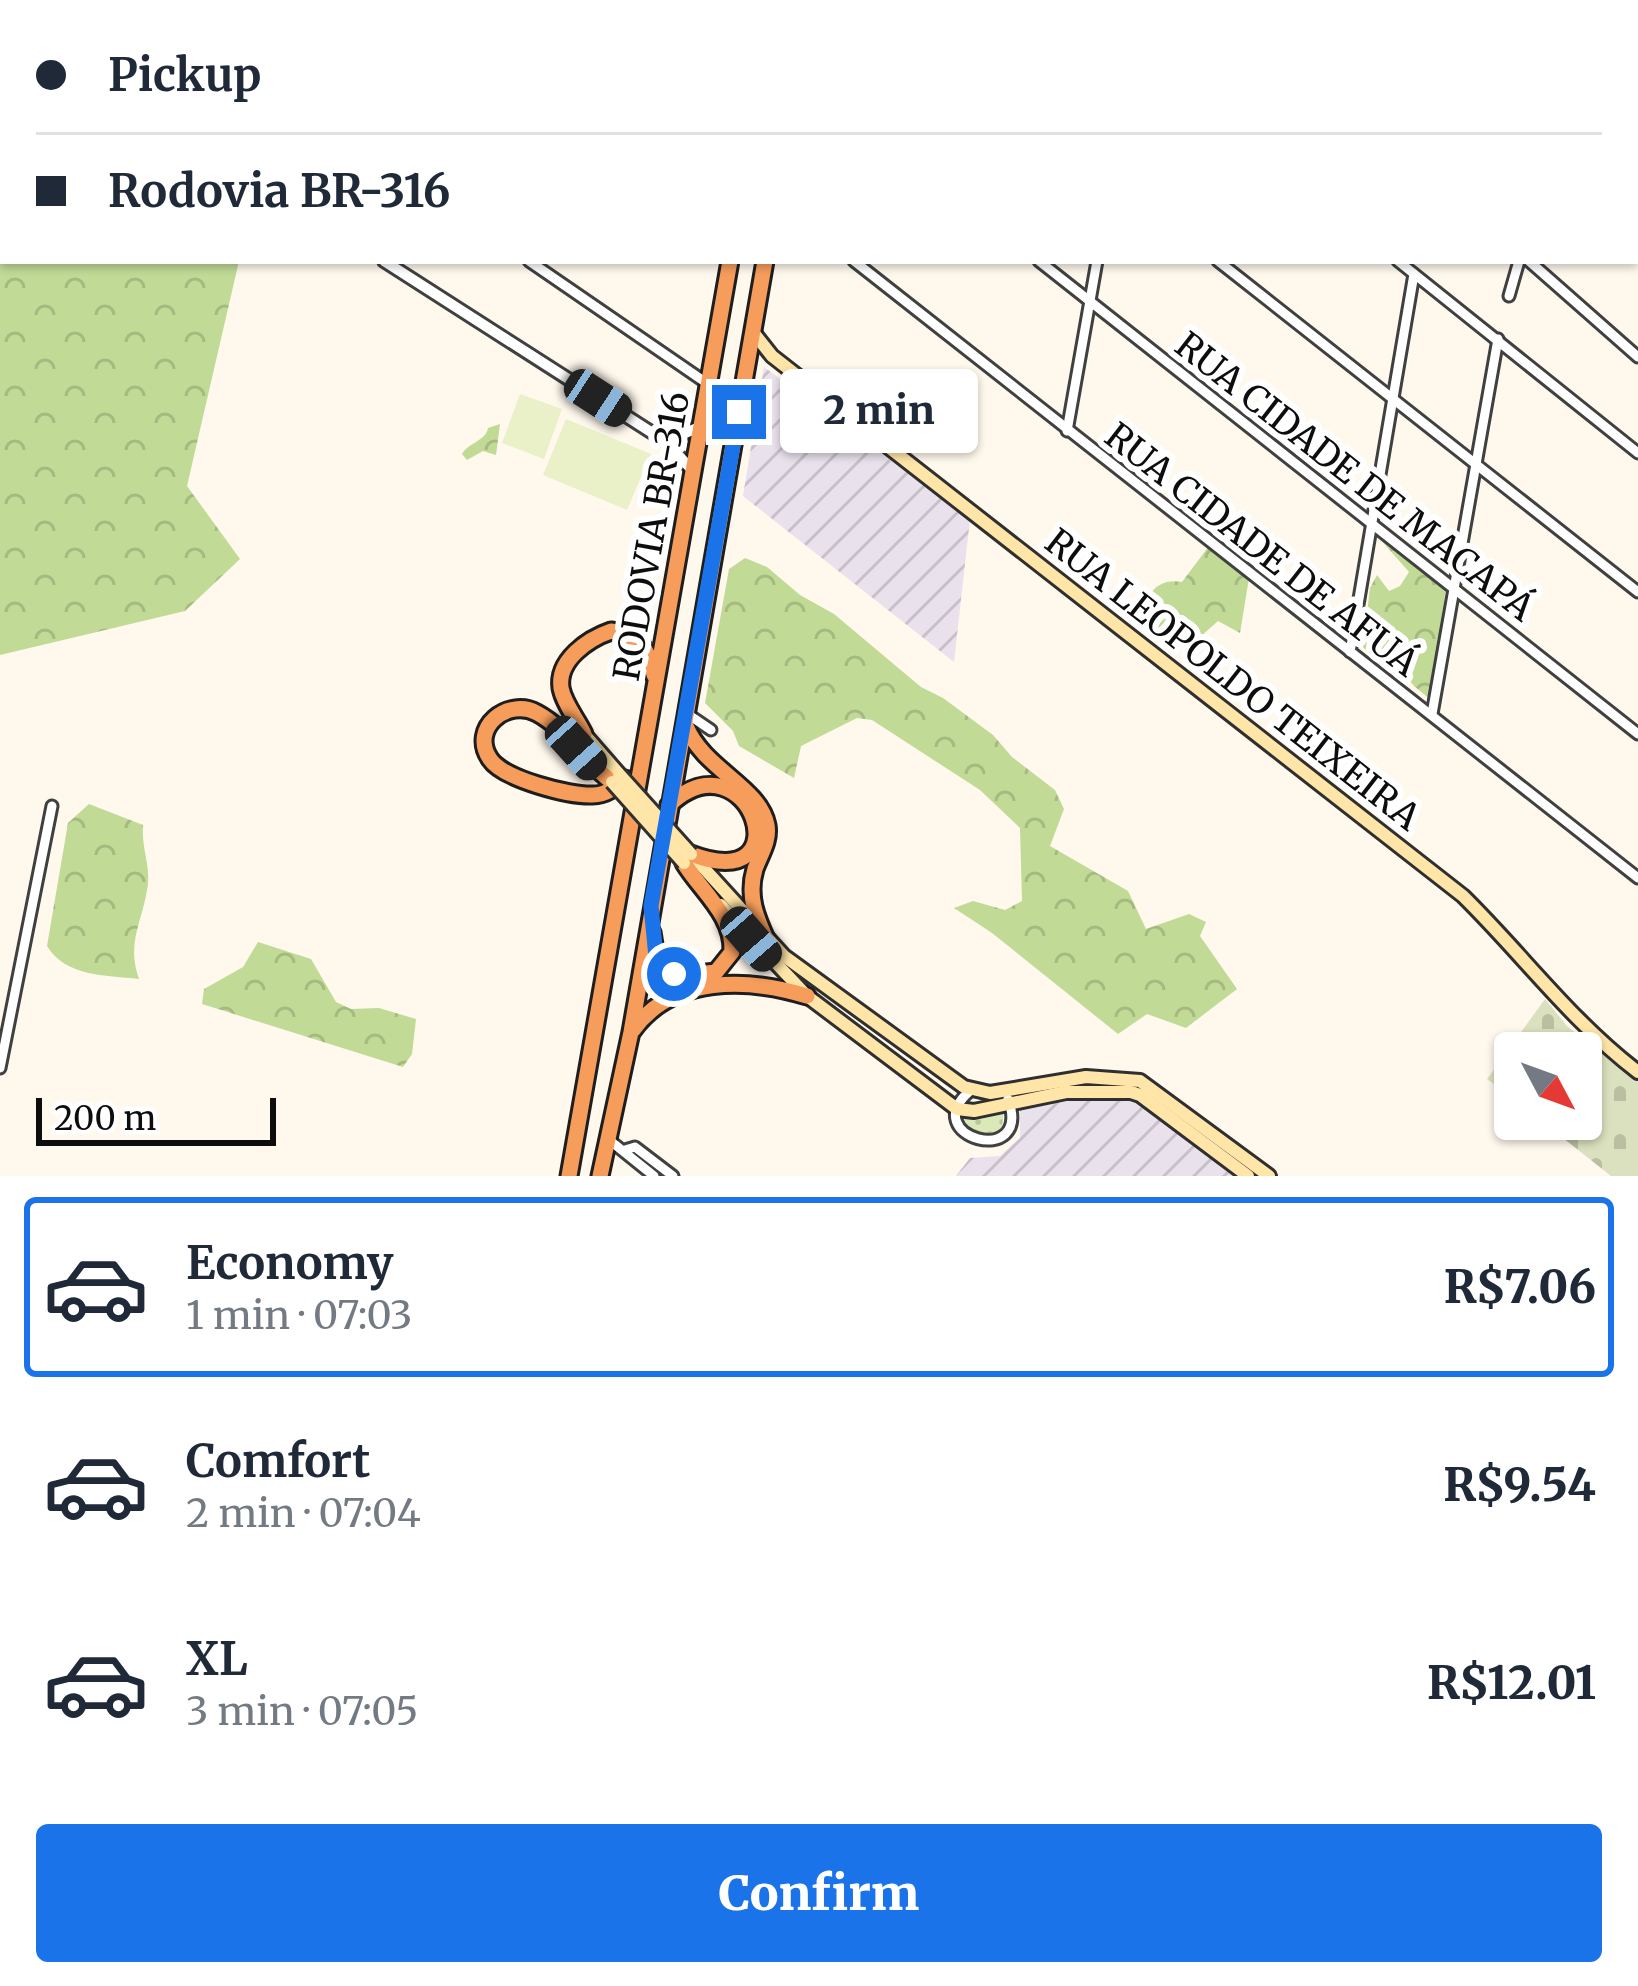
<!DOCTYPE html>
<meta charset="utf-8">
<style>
:root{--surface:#fff;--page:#f2f2f3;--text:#1f2937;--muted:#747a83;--line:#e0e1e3;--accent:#1a73e8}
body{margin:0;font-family:Merriweather,serif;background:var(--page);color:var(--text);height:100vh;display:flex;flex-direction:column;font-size:45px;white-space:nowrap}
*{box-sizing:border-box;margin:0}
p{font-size:39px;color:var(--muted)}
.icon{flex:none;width:66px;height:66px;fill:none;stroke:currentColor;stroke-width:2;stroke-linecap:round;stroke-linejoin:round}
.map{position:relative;height:1176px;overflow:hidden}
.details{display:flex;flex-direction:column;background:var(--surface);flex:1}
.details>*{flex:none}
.top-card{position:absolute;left:0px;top:0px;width:1638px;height:264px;box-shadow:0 3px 9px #0004;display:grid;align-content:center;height:264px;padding:0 36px;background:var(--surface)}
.needle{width:78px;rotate:131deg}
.buttons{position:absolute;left:1494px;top:1032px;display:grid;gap:24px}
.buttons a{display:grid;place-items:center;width:108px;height:108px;border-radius:12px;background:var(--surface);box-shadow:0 3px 9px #0004;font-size:60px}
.scale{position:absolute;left:36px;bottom:30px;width:240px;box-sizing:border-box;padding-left:12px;border:6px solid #0d0d0d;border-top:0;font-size:33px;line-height:42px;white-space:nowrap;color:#0d0d0d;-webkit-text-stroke:9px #fff;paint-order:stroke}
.end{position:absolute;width:54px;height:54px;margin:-27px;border:15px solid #1a73e8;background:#fff;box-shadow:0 0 0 6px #fff}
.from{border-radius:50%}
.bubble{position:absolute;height:84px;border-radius:12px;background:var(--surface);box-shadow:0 3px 9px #0004;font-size:39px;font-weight:800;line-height:84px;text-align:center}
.car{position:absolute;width:36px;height:72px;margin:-36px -18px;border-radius:15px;box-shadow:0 0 9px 3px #0007;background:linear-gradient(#222 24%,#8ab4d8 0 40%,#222 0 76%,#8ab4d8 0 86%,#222 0)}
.top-card b{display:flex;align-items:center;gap:42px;height:114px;font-size:45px}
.top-card b+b{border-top:3px solid var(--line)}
.top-card i{width:30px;height:30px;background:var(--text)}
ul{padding:21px 0 0;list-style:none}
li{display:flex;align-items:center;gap:36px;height:180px;margin:0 24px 18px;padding:0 12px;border:6px solid transparent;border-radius:12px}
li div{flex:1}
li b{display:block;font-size:45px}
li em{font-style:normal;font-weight:800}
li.on{border-color:var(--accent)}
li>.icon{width:108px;height:108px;stroke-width:1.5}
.cta{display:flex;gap:24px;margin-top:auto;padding:24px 36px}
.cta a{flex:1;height:138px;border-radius:12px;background:var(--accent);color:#fff;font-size:48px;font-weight:800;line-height:138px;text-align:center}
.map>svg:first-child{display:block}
.industrial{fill:url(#industrial-furrows)}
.forest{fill:url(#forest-crowns)}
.cemetery{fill:url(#cemetery-stones)}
.park{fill:url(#park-dots)}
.pitch{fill:#eaf0c8}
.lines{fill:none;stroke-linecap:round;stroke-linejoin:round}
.minor-casing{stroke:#404040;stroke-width:15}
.tertiary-casing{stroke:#404040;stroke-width:16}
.secondary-casing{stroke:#2f2f2f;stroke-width:18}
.trunk-casing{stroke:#1e1e1e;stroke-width:21}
.minor{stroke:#fff;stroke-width:9}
.tertiary{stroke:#fff;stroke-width:10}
.secondary{stroke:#ffe5a8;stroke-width:12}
.trunk{stroke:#f69d5c;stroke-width:15}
.secondary-bridge-casing{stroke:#2f2f2f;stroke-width:18;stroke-linecap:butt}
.secondary-bridge{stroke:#ffe5a8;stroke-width:12}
.route{stroke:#1a73e8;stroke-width:15}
.labels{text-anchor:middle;stroke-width:12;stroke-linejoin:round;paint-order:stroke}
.street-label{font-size:36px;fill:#0d0d0d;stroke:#fff}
</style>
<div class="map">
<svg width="1638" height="1176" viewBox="0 0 1638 1176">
<defs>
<pattern id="industrial-furrows" width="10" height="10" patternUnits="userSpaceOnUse" patternTransform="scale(3)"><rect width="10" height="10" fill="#e9e1ec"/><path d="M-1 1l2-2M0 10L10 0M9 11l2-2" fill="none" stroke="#c7c0c9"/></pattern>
<pattern id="forest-crowns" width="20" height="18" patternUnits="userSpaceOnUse" patternTransform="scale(3)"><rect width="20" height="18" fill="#c1da96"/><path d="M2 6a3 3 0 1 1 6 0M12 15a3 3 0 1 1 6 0" fill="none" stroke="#a5ba80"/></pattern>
<pattern id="cemetery-stones" width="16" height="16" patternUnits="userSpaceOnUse" patternTransform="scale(3)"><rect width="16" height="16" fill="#dbe0be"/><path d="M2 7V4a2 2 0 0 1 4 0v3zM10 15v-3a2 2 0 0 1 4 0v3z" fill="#bbbfa2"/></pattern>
<pattern id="park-dots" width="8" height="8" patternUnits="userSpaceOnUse" patternTransform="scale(3)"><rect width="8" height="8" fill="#dae9b7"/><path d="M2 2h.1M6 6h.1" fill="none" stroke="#bac79c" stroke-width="1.8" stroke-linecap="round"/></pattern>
</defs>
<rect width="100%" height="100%" fill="#fff8ed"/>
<g class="industrial">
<path d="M764,367L970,519L954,662L743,496Z"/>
<path d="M1084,1094L1136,1098L1242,1176H956L970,1158L1000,1156L1020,1138V1104Z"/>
</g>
<g class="forest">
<path d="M0,48L3,261H239L187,486L240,559L185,611L0,655Z"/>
<path d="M500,424L496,455L483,451L467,460L462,454C469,442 486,441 488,428Z"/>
<path d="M1379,538L1446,587L1431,700L1414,686L1400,669L1382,666L1363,647L1370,588L1377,575L1389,591L1400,586L1409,572Z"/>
<path d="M1209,546L1249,578L1240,633L1218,621L1200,637L1195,650L1187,654L1179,643L1185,632L1182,624L1168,629L1158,642L1132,621C1148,603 1150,577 1182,582Z"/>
<path d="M745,558L767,567L800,595L834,614L921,687L943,698L993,735L1012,757L1055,790L1064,809L1050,846L1128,891L1146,929L1189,914L1206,922L1200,936L1237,989L1186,1028L1147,1014L1118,1034L992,933L954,908L973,901L1005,910L1022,901L1020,828L980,790L872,720L857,718L801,746L794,778L739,746L733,731L705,703L729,569Z"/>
<path d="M89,804L143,825C141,845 150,865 148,884C143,922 126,941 139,979C105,975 66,977 47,946L68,823Z"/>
<path d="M258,942L311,959L336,1002L351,1009L379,1008L416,1019L412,1054L403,1067L202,1004L204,989L243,967Z"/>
</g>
<path class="cemetery" d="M1545,999L1568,1027L1638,1081V1176H1611L1539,1119H1581V1053H1515V1100L1487,1079Z"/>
<path class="park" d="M1004,1110L1002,1127L993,1136H979L969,1130L964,1118Z"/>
<g class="pitch">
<path d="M520,394L562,409L544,459L502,443Z"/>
<path d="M566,419L651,454L627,510L543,475Z"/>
</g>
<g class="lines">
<g class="minor-casing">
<g id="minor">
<path d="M145,0L150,3"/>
<path d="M318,0L322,3"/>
<path d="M387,0L391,3"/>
<path d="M888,0L892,3"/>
<path d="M1067,0L1070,3"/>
<path d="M1224,0L1227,3"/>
<path d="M1504,0L1507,3"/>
<path d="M110,3L112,0"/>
<path d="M1635,111L1638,114"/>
<path d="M529,261L708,384"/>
<path d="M854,261L1638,878"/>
<path d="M1039,261L1638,734"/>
<path d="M1218,261L1638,592"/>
<path d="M1398,261L1638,453"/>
<path d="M1529,261L1638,357"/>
<path d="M1509,296L1519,261"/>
<path d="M1067,431L1097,261"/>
<path d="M1350,652L1414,274"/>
<path d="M686,713L711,730"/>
<path d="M1432,714L1498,339"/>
<path d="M0,1068L52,806"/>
<path d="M971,1090C914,1137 1034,1170 1008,1099"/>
<path d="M608,1139L654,1176"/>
<path d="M625,1150L635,1147L673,1176"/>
</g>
</g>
<g class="tertiary-casing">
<g id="tertiary">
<path d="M0,20L3,22"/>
<path d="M384,261L665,441L693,471"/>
<path d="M665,441L700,427"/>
</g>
</g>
<g class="secondary-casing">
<g id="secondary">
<path d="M753,332L772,356L1463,896C1523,955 1570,1020 1638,1072"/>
<path d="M584,734L619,774"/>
<path d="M691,854L784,956L964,1087L990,1093L1086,1077L1140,1081L1269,1176"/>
<path d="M721,905L807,996L957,1109L974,1111L1066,1092H1131L1140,1095L1248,1176"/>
</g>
</g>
<g class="trunk-casing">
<g id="trunk">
<path d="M775,3L776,0"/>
<path d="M809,3V0"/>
<path d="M686,726C704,770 759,786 767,825C770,841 760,855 755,869C747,896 756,917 767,941"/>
<path d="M584,734C577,719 564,704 561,688C557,660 588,639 611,631C638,635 649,648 654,675"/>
<path d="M612,782C585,762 567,729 537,713C508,697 469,728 490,759C503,779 569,796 593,795C606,795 616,787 625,779"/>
<path d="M669,805C749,730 806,898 691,854"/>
<path d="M652,932L656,957L679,976L716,972L732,952C734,916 701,891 684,863"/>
<path d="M633,1030C673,975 748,978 807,996"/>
<path d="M569,1176L730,261"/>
<path d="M600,1176L631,1032L765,261"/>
</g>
</g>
<use href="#minor" class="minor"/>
<use href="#tertiary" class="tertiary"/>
<use href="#secondary" class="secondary"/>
<use href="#trunk" class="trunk"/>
<g class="secondary-bridge-casing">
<g id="secondary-bridge">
<path d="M619,774L691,854"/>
<path d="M612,782L684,863"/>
</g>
</g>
<use href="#secondary-bridge" class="secondary-bridge"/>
</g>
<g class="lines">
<path class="route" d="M674,974L656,957L651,906L739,412"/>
</g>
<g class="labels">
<g class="street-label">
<text transform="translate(1355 476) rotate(38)" y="13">RUA CIDADE DE MACAPÁ</text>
<text transform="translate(651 536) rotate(-80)" y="13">RODOVIA BR-316</text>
<text transform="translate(1262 549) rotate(38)" y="13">RUA CIDADE DE AFUÁ</text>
<text transform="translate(1233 679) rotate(38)" y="13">RUA LEOPOLDO TEIXEIRA</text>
</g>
</g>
</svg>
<div class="buttons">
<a><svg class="needle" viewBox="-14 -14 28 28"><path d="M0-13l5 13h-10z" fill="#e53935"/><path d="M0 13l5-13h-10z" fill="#747a83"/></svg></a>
</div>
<div class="scale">200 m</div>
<i class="end from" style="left:674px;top:974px"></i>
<i class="end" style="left:739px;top:412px"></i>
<div class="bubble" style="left:780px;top:369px;width:198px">2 min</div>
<i class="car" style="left:598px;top:398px;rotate:123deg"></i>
<i class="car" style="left:576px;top:748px;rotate:138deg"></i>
<i class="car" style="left:751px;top:939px;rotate:139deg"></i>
<div class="top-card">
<b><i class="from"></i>Pickup</b>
<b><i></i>Rodovia BR-316</b>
</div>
</div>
<section class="details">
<ul>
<li class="on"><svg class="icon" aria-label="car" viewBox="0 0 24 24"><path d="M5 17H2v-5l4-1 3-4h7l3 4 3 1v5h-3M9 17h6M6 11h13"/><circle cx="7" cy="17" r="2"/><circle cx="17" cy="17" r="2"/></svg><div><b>Economy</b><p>1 min · 07:03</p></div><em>R$7.06</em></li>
<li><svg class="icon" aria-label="car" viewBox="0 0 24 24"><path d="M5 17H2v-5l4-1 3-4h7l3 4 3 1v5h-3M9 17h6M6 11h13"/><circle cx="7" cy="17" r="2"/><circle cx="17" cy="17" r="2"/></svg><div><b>Comfort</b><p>2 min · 07:04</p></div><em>R$9.54</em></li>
<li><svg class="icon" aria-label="car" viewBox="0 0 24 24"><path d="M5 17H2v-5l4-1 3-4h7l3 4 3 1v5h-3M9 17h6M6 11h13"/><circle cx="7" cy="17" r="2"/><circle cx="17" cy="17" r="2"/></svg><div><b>XL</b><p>3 min · 07:05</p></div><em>R$12.01</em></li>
</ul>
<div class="cta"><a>Confirm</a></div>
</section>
